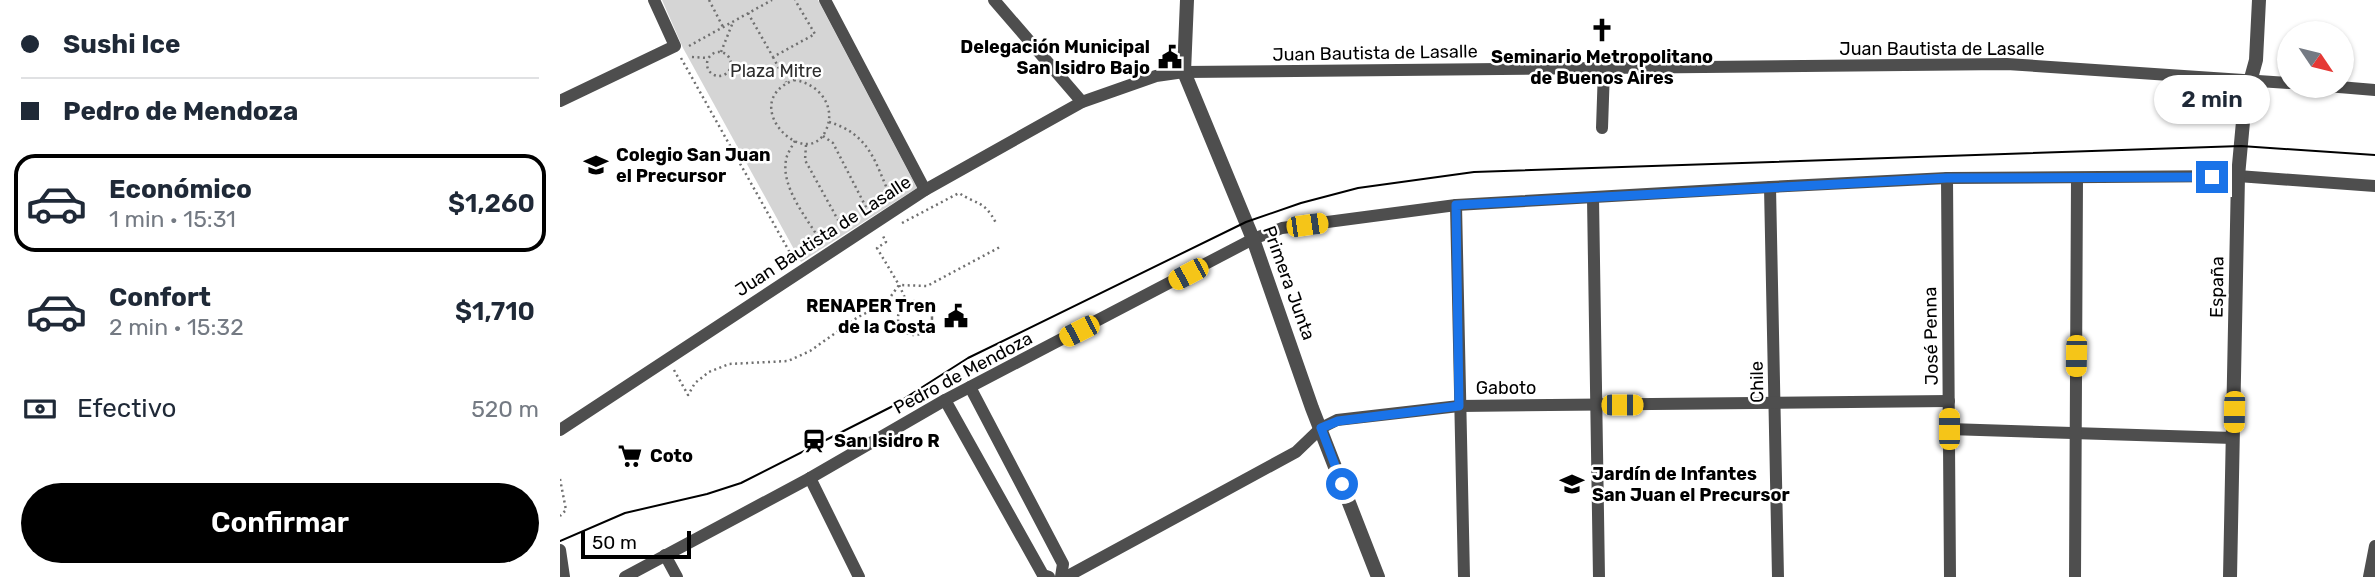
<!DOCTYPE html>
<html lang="es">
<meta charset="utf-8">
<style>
:root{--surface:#fff;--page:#f6f6f7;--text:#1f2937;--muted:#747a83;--line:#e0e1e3;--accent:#000}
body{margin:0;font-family:Rubik,sans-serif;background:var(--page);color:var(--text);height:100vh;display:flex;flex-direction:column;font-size:26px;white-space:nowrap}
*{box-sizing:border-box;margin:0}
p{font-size:23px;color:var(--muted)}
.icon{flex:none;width:38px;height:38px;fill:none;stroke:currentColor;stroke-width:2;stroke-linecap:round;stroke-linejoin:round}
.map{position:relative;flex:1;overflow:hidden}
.details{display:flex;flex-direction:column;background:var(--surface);width:560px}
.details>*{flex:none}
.hud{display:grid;align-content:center;height:154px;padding:0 21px;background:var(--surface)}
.needle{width:46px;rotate:125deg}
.tools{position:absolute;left:1717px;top:21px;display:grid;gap:14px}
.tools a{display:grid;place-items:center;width:77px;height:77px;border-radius:50%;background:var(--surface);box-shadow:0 2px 5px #0004;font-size:35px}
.scale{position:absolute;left:21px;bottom:18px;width:110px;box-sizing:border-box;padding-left:7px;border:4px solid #000;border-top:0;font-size:19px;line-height:24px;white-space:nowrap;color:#000;-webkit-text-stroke:5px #fff;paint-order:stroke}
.end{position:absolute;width:32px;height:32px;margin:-16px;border:9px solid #1a73e8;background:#fff;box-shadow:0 0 0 4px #fff}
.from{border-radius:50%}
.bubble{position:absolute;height:49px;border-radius:24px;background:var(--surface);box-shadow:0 2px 5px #0004;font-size:23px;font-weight:600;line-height:49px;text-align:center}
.car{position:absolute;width:21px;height:42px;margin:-21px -10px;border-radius:9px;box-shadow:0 0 5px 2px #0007;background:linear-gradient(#f5c518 24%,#345 0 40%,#f5c518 0 76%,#345 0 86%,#f5c518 0)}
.hud b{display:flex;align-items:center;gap:24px;height:66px;font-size:26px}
.hud b+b{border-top:2px solid var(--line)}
.hud i{width:18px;height:18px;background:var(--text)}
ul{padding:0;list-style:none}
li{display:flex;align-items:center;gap:21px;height:98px;margin:0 14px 10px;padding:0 7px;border:4px solid transparent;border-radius:21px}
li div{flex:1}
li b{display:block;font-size:26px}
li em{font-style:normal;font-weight:600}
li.active{border-color:var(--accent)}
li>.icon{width:63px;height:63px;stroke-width:1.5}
.pay{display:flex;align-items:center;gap:18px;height:77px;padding:0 21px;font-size:26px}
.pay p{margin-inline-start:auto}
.cta{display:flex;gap:14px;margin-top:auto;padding:14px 21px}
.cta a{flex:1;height:80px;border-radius:42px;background:var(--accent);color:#fff;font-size:28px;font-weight:600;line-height:80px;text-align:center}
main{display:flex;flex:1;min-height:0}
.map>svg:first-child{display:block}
.green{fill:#d5d5d5}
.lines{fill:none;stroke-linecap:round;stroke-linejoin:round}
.path{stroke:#707070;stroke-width:2.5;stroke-dasharray:2 3.5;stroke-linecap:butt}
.minor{stroke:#4e4e4e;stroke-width:12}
.tertiary{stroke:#4e4e4e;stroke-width:14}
.tram{stroke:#000;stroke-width:2}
.route{stroke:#1a73e8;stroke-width:9}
.labels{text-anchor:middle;stroke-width:5;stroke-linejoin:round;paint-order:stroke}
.poi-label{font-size:18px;font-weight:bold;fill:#000;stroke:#fff;text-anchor:start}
.street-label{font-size:18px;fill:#000;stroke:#fff}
.park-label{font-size:18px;fill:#2c2c2c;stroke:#fff}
</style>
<main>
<section class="details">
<div class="hud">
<b><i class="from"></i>Sushi Ice</b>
<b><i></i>Pedro de Mendoza</b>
</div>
<ul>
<li class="active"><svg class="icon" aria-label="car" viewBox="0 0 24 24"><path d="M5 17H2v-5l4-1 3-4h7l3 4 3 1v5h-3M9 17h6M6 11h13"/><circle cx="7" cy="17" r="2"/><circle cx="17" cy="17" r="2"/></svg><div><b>Económico</b><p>1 min · 15:31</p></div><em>$1,260</em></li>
<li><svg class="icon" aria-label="car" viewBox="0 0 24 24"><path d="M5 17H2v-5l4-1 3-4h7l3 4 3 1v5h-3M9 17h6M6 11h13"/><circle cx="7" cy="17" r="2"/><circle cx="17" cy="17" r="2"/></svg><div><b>Confort</b><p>2 min · 15:32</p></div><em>$1,710</em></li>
</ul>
<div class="pay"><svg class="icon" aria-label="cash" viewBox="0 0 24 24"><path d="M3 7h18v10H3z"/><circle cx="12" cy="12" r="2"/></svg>Efectivo<p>520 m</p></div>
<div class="cta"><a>Confirmar</a></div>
</section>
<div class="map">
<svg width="1815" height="577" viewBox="0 0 1815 577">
<rect width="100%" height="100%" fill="#fff"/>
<path class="green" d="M102,0H258L357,188L241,262L123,48Z"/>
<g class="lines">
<g class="path">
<path d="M149,0L163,27"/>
<path d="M188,13L213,57L255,34L235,0"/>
<path d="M129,46L212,0"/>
<circle cx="159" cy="64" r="12"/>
<path d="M161,52L173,22"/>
<path d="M132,57L148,58"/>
<path d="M213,57L226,82"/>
<path d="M121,58L234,260"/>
<path d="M234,80C258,83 277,106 266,130C247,174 175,103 234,80Z"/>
<path d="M269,122C309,134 315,161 330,196"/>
<path d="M263,136L273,143L308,211"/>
<path d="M235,141C232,146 229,151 227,156C218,185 248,219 261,242"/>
<path d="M246,145L245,160L283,229"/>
<path d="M342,223L399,193C417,205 424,200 436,223"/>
<circle cx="355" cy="318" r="17"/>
<path d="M347,302L339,285L367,286L440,247"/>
<path d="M114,370L128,395L135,383L149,372L169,364L228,361L250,351L298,317L326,303L339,285L317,248L326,242L322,234"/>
<path d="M0,479L6,510L0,516"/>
</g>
<g class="minor">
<path d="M265,0L365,190"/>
<path d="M434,0L522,102"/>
<path d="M1767,86L1815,90"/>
<path d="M0,101L115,46L94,0"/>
<path d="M1042,128L1044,69"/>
<path d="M1387,178L1390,577"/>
<path d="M1210,187L1218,577"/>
<path d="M1033,198L1039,577"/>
<path d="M896,205L904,577"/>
<path d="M410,387L503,564L501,577"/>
<path d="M385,400L483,575L489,577"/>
<path d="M1389,429L1673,438"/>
<path d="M0,430L365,190L522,102L596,76L624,72L1447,64L1729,83"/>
<path d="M250,478L299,577"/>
<path d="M0,550L4,577"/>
<path d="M105,555L117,577"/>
<path d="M65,577L250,478L385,400L693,239L722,228L896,205L1210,187L1387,178L1678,176L1815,186"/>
<path d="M506,577L736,452L761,428L777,420L899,406L1389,401"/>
<path d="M1515,577L1517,179"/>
<path d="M1809,577L1815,546"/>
</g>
<g class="tertiary">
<path d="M627,0L624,72L693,239L752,408L818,577"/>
<path d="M1670,577L1678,176L1685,100L1696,60L1699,0"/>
</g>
<path class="tram" d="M0,541L65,513L147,494L181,483L331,407L408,358L686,222L741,203L798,188L914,172L1681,146L1815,155"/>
</g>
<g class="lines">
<path class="route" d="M782,484L761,428L778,421L899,406L896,205L1387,178L1652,177"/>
</g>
<defs>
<g id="church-bare" transform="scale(1.89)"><path d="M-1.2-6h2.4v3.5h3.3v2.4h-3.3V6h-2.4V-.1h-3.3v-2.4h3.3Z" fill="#000" stroke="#fff" stroke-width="2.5" paint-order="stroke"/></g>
<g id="civic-bare" transform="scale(1.89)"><path d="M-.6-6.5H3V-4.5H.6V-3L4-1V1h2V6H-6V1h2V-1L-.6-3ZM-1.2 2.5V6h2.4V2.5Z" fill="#000" stroke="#fff" stroke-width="2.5" paint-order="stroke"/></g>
<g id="university-bare" transform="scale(1.89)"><path d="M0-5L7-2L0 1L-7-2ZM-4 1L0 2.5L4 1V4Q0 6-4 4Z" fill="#000" stroke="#fff" stroke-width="2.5" paint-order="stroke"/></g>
<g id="station-bare" transform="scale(1.89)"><path d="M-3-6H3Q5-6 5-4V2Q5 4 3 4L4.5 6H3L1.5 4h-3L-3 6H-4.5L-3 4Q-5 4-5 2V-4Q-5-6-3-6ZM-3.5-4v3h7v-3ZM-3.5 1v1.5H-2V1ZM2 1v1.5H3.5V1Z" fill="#000" stroke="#fff" stroke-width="2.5" paint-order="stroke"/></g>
<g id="supermarket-bare" transform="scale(1.89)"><path d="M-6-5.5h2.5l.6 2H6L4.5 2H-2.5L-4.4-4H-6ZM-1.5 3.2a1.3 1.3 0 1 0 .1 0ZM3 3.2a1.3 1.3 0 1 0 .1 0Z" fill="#000" stroke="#fff" stroke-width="2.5" paint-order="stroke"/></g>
<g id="school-bare" transform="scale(1.89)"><path d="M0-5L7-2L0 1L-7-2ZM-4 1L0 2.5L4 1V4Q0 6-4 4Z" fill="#000" stroke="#fff" stroke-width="2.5" paint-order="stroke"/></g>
</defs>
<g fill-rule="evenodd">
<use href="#church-bare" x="1042" y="30"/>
<use href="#civic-bare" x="610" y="57"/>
<use href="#university-bare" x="36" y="165"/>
<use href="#civic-bare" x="396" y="316"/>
<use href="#station-bare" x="254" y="441"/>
<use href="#supermarket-bare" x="70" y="456"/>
<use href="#school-bare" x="1012" y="484"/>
</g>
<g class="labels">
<g class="poi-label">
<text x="590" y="53" text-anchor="end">Delegación Municipal<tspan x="590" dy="21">San Isidro Bajo</tspan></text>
<text x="1042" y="63" text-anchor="middle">Seminario Metropolitano<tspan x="1042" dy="21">de Buenos Aires</tspan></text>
<text x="56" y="161">Colegio San Juan<tspan x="56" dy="21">el Precursor</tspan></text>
<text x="376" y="312" text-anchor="end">RENAPER Tren<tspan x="376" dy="21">de la Costa</tspan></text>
<text x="274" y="447">San Isidro R</text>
<text x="90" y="462">Coto</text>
<text x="1032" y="480">Jardín de Infantes<tspan x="1032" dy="21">San Juan el Precursor</tspan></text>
</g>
<g class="street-label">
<text x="1382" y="55">Juan Bautista de Lasalle</text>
<text transform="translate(815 53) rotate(-1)" y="6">Juan Bautista de Lasalle</text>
<text transform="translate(263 236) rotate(-33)" y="6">Juan Bautista de Lasalle</text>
<text transform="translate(729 283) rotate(70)" y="6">Primera Junta</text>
<text transform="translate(1657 287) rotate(-89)" y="6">España</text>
<text transform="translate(1371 336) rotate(-91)" y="6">José Penna</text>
<text transform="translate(403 373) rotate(-28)" y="6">Pedro de Mendoza</text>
<text transform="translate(1197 382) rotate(-91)" y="6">Chile</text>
<text x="946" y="394">Gaboto</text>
</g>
<g class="park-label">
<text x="216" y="77">Plaza Mitre</text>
</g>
</g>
</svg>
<div class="tools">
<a><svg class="needle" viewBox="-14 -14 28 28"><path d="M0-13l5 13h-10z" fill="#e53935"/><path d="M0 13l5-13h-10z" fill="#747a83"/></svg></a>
</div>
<div class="scale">50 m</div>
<i class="end from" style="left:782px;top:484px"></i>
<i class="end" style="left:1652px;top:177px"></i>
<div class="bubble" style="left:1594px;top:75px;width:116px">2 min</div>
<i class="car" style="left:747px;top:225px;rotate:82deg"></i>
<i class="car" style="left:628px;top:274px;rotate:242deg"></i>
<i class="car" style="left:519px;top:331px;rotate:243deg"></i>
<i class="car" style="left:1516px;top:356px;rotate:181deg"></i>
<i class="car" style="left:1062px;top:405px;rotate:90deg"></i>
<i class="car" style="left:1674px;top:412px;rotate:181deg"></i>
<i class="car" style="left:1389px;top:429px;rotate:0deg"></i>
</div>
</main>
